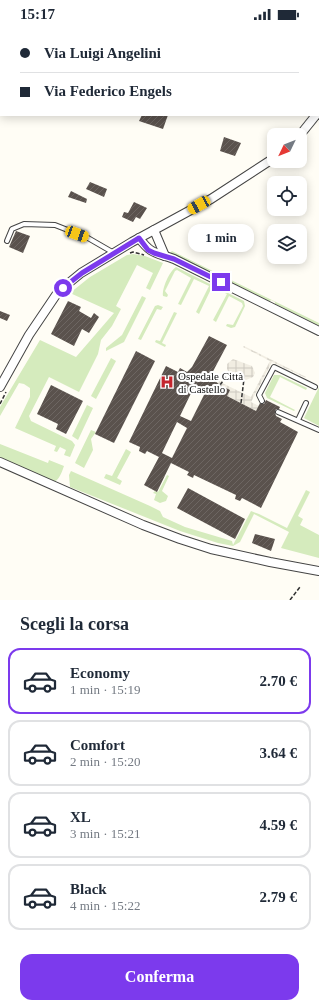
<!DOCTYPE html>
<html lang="it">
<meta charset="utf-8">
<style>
:root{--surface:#fff;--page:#f2f2f3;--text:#1f2937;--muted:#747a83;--line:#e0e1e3;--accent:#7c3aed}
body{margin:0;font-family:"Times New Roman",serif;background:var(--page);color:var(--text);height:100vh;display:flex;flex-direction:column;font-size:15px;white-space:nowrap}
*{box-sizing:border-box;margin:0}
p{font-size:13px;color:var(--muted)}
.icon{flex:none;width:22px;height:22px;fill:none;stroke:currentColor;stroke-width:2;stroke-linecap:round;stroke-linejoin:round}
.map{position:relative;height:572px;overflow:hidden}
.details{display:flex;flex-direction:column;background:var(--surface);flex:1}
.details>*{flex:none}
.banner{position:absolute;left:0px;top:0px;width:319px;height:88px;box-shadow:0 2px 10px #0003;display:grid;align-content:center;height:88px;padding:0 20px;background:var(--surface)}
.needle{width:26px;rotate:227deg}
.fabs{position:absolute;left:267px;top:100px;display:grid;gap:8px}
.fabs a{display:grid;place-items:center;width:40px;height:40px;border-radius:8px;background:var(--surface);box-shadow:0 2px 10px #0003;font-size:20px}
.end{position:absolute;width:18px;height:18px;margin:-9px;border:5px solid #7c3aed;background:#fff;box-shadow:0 0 0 2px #fff}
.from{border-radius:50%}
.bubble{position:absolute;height:28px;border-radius:12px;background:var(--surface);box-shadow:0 2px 10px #0003;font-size:13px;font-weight:700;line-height:28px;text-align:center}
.car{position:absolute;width:12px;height:24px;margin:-12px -6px;border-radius:5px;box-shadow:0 0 3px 1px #0007;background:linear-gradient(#f5c518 24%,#345 0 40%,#f5c518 0 76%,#345 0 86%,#f5c518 0)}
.banner b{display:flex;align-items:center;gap:14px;height:38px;font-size:15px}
.banner b+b{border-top:1px solid var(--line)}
.banner i{width:10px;height:10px;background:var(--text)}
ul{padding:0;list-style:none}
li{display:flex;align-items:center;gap:12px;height:66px;margin:0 8px 6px;padding:0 12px;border:2px solid var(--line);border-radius:12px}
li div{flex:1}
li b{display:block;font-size:15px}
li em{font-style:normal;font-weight:700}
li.active{border-color:var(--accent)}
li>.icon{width:36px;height:36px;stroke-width:1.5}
h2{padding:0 20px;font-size:18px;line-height:48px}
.primary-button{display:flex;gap:8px;margin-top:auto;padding:8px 20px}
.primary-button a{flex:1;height:46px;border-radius:12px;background:var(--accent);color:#fff;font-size:16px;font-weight:700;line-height:46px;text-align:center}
.status{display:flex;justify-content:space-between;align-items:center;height:28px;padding:0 20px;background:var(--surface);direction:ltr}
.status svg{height:11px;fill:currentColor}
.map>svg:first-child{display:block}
.green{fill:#d5ebbd}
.plaza{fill:url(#plaza-grid)}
.building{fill:url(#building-hatch);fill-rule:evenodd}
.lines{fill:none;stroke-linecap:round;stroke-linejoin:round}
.service-casing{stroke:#444;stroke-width:6}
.minor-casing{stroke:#444;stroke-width:10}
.path{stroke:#333;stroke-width:1.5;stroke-dasharray:4 2;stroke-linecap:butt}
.service{stroke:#fff;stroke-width:4}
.minor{stroke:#fff;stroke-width:8}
.route{stroke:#7c3aed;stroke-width:5}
.labels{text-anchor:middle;stroke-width:4;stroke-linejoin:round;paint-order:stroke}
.poi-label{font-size:11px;fill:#111;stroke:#fff;text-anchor:start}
</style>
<div class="status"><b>15:17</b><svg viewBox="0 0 49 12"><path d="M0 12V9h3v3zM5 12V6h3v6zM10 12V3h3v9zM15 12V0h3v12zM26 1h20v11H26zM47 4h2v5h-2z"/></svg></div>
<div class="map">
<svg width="319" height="572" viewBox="0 0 319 572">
<defs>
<pattern id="plaza-grid" width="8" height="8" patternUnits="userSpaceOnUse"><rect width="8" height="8" fill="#f1ede2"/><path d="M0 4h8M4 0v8" fill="none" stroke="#cecac1"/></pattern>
<pattern id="building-hatch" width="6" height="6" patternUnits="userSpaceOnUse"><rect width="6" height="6" fill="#5a524d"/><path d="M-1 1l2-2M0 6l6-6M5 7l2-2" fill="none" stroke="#6d6662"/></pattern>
</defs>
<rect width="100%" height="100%" fill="#fffdf5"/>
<g class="green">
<path d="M172,223L319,295V298L275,276V274L271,272L269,274L170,225Z"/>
<path d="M133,226L145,228L163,235L150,262L146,260L153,245L137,237L116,278L121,281L112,298L101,312L98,326L79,364L49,349L29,388L31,393L72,413L75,417L70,429L64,427L66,422L60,419L57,424L54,423L56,418L15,400L30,369V360L24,356L19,355L0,388V379L40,312L76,329L114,285L70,265L90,249L127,227Z"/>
<path d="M176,239L244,273L245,278L235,299L231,300L226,298L227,296L233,297L243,278L242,275L229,268L216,294L213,292L227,266L212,259L199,286L196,284L209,258L194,251L181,277L178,276L191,250L177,242L175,243L165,263L168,267L167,269L163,268C162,260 169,244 176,239Z"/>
<path d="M142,268L146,270L124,314L106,323V320L122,307Z"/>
<path d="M158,277L163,279L161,282L157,281L141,312L138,311L155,278Z"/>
<path d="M174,284L177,285L162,315L166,317L165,319L155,314L156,312L160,313Z"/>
<path d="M111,330L116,333L96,371L91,368Z"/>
<path d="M274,347H280L307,360L306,362L280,349L270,369L295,382L294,383L267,370L265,365Z"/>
<path d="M319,359V398L304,390Z"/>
<path d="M87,377L93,380L78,412L72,408Z"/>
<path d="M91,402L96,404L91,411L93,422L84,440L75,435Z"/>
<path d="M0,416L48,435L49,432L64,438C62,444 59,452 54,454L0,432Z"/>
<path d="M126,421L131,424L117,450L122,453L120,457L104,450L106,446L112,448Z"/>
<path d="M71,443L150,478L160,483L163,489L185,499L232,513L233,517L251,483L259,486L287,500L306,462L310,464L298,488L303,491L300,497L319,507V530L281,520L289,504L254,486L240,514L233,518L218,515L180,503L70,459L69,447Z"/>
<path d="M167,447L169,448L162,463L168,468L166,473L160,475L154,472L156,466L153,465L155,463L158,464Z"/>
</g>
<g class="plaza">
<path d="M244,318L306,349V350L272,334L251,374L259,378L256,383L227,368L223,359L210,349L211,347L222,355L251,369L270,333L243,319Z"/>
<path d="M233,331L252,338L255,345L253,349L246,352L229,345L227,341V336Z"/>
</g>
<g class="building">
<path d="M142,87H168L163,101L139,93Z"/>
<path d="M224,109L241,115L235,128L220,123Z"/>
<path d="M90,154L107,161L104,169L86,161Z"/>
<path d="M71,163L87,171L86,175L68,169Z"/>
<path d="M134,174L147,180L140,191L136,189L133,194L122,189L124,184L128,185Z"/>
<path d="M16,203L30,208L23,225L9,219Z"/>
<path d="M68,273L81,279L79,283L91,290L94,285L99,289L89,305L82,301L74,318L51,306Z"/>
<path d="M0,283L10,287L7,293L0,290Z"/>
<path d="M209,308L227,317L210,349L220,357L230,362L227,368L256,383L260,375L264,376L266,372L280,379L279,381H276L275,384L276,388L282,391L280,394L298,404L261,480L242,470L240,473L235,471L236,467L194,447L193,450L187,447L189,444L171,435L157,464L144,457L159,429L147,423L145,426L139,423L140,419L129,414L166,338L178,344L180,340L187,344L192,339ZM195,357L206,363L191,393L180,388ZM177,394L187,400L172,430L162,425Z"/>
<path d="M136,323L155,333L114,415L95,406Z"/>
<path d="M51,357L83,373L66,406L56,401L58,396L37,386Z"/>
<path d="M188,460L245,491L235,511L177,480Z"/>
<path d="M255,506L275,511L271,523L252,515Z"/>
</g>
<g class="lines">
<g class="service-casing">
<g id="service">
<path d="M7,213L12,201L24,196L55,197L88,210L114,225"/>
<path d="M262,373L259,367L274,339L315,359"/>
<path d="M278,384L319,402"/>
<path d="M298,392L306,375"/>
</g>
</g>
<g class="minor-casing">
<g id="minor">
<path d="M300,107L316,87"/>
<path d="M154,202L165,228"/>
<path d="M139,210C152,227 155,224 174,231L319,303"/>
<path d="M0,359L29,307L56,267L70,254L81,245L132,214L211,171L274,130"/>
<path d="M0,434L143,497L180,511L211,521L270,534L319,543"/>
</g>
</g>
<g class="path">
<path d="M130,225L133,224L144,227"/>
<path d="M220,357L229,345"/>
<path d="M241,375L244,351"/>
<path d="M0,376L6,364"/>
<path d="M290,572L300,559"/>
</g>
<use href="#service" class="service"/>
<use href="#minor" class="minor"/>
</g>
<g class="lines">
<path class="route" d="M63,260L82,245L139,210L148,222L154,225L174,231L221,254"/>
</g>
<defs>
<g id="hospital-bare" transform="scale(1.08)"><path d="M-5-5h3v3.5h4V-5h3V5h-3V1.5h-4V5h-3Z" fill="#c4262e" stroke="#fff" stroke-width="2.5" paint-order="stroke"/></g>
</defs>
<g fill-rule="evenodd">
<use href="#hospital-bare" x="167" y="354"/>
</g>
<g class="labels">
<g class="poi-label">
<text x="178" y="352">Ospedale Città<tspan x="178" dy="13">di Castello</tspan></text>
</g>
</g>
</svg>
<div class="fabs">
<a><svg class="needle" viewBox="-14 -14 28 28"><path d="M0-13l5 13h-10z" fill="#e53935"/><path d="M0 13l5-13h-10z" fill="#747a83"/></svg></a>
<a><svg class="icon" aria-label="locate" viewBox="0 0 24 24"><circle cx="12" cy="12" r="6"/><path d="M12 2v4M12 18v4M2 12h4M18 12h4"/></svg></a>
<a><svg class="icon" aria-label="layers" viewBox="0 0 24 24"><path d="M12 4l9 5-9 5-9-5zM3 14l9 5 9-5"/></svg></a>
</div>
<i class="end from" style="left:63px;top:260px"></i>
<i class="end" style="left:221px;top:254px"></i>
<div class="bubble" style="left:188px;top:196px;width:66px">1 min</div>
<i class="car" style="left:199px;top:177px;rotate:241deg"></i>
<i class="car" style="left:77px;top:206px;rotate:110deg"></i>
<div class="banner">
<b><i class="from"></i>Via Luigi Angelini</b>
<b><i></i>Via Federico Engels</b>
</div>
</div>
<section class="details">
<h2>Scegli la corsa</h2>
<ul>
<li class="active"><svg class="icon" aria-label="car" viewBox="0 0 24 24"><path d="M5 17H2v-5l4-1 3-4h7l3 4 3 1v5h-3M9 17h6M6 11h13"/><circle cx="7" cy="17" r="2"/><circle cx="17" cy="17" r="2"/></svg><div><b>Economy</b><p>1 min · 15:19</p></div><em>2.70 €</em></li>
<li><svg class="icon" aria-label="car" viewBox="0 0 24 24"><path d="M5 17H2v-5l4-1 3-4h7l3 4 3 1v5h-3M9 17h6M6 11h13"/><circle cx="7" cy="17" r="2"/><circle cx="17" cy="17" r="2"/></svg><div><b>Comfort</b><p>2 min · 15:20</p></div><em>3.64 €</em></li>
<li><svg class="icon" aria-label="car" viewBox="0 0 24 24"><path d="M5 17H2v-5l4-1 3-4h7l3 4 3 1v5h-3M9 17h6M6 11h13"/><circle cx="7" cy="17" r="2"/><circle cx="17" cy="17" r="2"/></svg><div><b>XL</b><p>3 min · 15:21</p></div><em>4.59 €</em></li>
<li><svg class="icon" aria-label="car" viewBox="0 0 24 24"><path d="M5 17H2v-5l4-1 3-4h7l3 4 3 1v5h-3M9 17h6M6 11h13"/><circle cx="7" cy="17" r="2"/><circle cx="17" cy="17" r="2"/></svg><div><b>Black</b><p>4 min · 15:22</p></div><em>2.79 €</em></li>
</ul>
<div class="primary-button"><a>Conferma</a></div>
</section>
